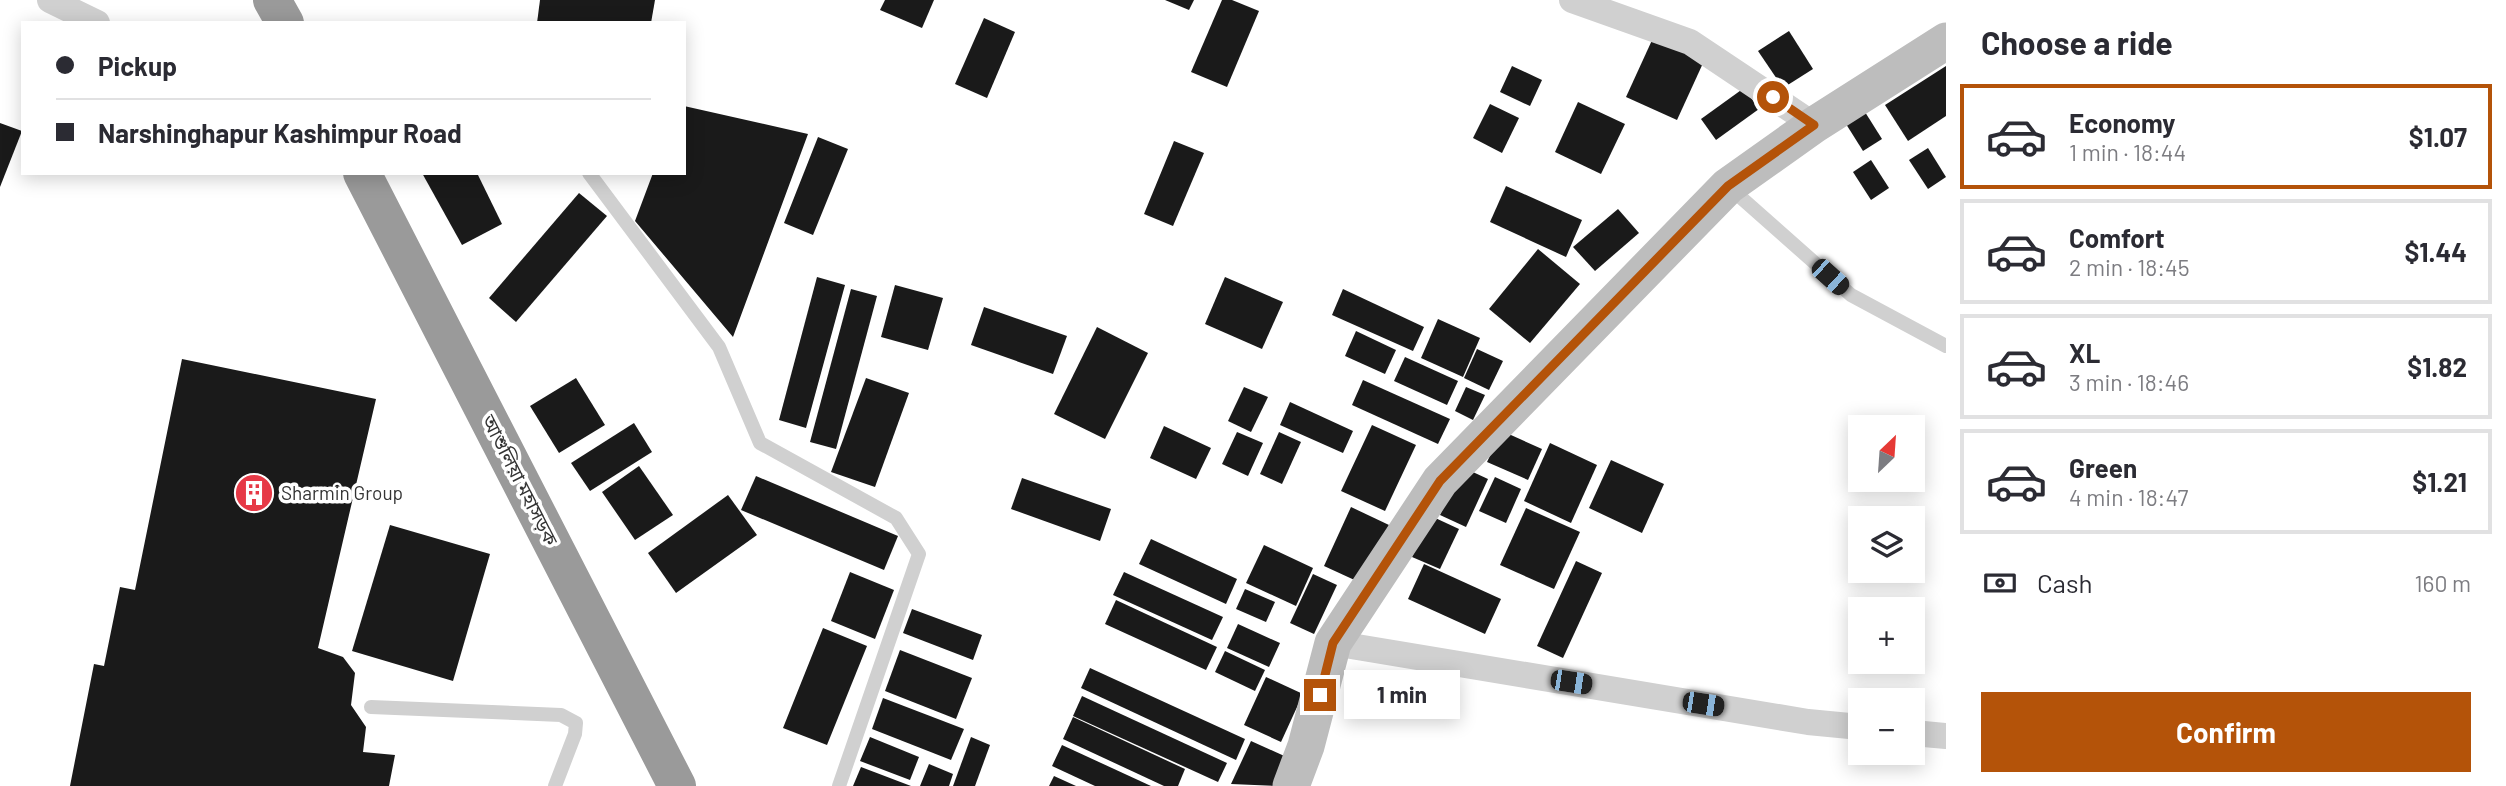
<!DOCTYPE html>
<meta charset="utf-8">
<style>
:root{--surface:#fff;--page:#f2f2f3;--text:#2b2b33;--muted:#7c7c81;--line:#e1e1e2;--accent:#b45309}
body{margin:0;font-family:Barlow,"Noto Sans Bengali",sans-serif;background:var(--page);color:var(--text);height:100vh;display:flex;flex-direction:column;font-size:26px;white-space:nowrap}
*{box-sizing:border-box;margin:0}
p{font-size:23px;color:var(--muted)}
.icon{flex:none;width:38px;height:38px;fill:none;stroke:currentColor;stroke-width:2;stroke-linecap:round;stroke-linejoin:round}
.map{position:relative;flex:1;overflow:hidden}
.side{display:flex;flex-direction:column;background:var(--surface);width:560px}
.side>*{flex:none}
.hud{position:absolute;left:21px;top:21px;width:665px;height:154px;border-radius:0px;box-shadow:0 4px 18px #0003;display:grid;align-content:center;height:154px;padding:0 35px;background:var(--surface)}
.needle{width:46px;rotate:25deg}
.tools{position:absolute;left:1848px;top:415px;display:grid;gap:14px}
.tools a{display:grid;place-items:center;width:77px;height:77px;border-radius:0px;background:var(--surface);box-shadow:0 4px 18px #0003;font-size:35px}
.end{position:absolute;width:32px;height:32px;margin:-16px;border:9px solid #b45309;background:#fff;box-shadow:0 0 0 4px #fff}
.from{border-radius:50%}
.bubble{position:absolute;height:49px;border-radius:0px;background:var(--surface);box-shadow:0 4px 18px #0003;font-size:23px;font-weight:700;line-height:49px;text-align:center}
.car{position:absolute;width:21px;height:42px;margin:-21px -10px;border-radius:9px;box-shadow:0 0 5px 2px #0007;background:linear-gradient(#222 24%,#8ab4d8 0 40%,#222 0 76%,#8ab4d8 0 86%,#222 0)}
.hud b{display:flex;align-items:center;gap:24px;height:66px;font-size:26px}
.hud b+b{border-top:2px solid var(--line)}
.hud i{width:18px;height:18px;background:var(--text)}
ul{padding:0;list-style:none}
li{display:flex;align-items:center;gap:21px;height:105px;margin:0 14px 10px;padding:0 21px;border:4px solid var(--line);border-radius:0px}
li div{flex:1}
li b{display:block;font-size:26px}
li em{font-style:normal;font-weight:700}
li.active{border-color:var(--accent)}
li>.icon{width:63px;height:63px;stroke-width:1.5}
h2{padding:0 35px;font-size:32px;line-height:84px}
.pay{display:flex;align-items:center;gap:18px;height:77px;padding:0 35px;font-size:26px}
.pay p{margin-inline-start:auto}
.primary-button{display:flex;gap:14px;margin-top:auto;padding:14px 35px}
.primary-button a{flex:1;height:80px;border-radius:0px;background:var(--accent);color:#fff;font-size:28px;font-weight:700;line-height:80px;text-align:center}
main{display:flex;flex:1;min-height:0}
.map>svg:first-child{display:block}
.building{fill:#1a1a1a}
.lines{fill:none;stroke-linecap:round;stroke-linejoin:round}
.lane{stroke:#d0d0d0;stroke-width:14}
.street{stroke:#d0d0d0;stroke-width:26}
.secondary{stroke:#bdbdbd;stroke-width:37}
.highway{stroke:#9a9a9a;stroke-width:38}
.route{stroke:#b45309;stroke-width:9}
.labels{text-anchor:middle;stroke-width:7;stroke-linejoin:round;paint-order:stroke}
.street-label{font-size:19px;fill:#333;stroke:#fff}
.poi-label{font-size:19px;fill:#333;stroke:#fff;text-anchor:start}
</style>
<main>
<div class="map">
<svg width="1946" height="786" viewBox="0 0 1946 786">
<rect width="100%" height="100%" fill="#fff"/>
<g class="building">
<path d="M540,0H655L651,23H537Z"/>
<path d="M885,0H934L922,28L880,10Z"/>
<path d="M1165,0H1194L1189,10Z"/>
<path d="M1222,0H1232L1259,11L1227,87L1191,72Z"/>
<path d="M984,18L1015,32L987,98L955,84Z"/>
<path d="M1789,31L1813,69L1783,88L1758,51Z"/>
<path d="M1653,38L1704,61L1677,120L1626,97Z"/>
<path d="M1512,66L1542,80L1530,106L1500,92Z"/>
<path d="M1946,66V116L1908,141L1885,105Z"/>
<path d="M1744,88L1759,109L1716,140L1701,119Z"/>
<path d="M1578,102L1625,124L1601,174L1555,152Z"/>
<path d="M1490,104L1519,118L1502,153L1473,138Z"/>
<path d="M684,106L808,134L733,337L635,221L653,173H684Z"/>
<path d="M1865,112L1882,139L1863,151L1846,124Z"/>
<path d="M0,123L22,131L0,187Z"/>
<path d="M818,137L848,149L813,235L784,223Z"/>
<path d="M1174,141L1204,153L1173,226L1144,214Z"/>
<path d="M1928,148L1946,177L1928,189L1909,160Z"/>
<path d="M1871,160L1889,188L1871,200L1853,172Z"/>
<path d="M422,173H477L502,224L462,245Z"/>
<path d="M1506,186L1582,220L1566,257L1490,222Z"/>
<path d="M579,193L607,216L516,322L489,298Z"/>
<path d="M1618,209L1639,233L1595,271L1573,247Z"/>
<path d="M1538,249L1580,284L1530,343L1489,309Z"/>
<path d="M817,277L845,285L806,428L779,420Z"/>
<path d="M1225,277L1283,302L1262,349L1205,324Z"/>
<path d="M895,285L943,298L928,350L881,337Z"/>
<path d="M851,289L877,296L836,449L810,442Z"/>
<path d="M1343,289L1424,327L1413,351L1332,315Z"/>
<path d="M984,307L1067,336L1053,374L971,345Z"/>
<path d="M1438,319L1480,338L1463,377L1421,358Z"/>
<path d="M1097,327L1148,353L1105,439L1054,414Z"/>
<path d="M1356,331L1396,350L1385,374L1345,356Z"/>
<path d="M1477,349L1503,361L1489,390L1464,378Z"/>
<path d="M1405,357L1458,381L1447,405L1394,381Z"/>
<path d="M182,359L376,399L318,648L343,657L355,673L351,705L366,727L363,752L395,755L389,786H70L94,664L104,666L120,587L135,590Z"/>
<path d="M576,378L605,425L559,453L530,406Z"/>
<path d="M866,378L909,393L875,487L831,472Z"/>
<path d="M1363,380L1450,419L1438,444L1352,405Z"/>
<path d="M1244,387L1268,397L1251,432L1228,421Z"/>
<path d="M1466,387L1485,395L1473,420L1455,411Z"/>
<path d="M1290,402L1353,431L1343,453L1280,425Z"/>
<path d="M634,423L652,452L590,491L571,463Z"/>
<path d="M1372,425L1416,445L1385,511L1341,491Z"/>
<path d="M1164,426L1211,448L1196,479L1150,458Z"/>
<path d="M1502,431L1542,449L1528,480L1487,462Z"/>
<path d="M1237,432L1263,443L1248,476L1222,464Z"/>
<path d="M1279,432L1301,442L1282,484L1260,474Z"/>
<path d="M1550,443L1597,465L1571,523L1524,501Z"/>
<path d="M1611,460L1664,484L1642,533L1589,508Z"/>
<path d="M639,466L673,515L635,540L602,492Z"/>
<path d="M1462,467L1488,479L1466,527L1440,515Z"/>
<path d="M756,476L898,536L884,570L741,510Z"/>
<path d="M1495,477L1521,489L1506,523L1479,511Z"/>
<path d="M1022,478L1111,509L1100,541L1011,509Z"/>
<path d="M728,495L757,535L676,593L648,553Z"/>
<path d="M1351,507L1389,525L1361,583L1324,566Z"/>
<path d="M1526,508L1580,532L1554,589L1500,565Z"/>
<path d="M1431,516L1459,529L1440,569L1412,557Z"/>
<path d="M390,525L490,554L453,681L352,651Z"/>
<path d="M1151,539L1237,579L1226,604L1139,564Z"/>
<path d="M1264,545L1313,568L1296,606L1246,583Z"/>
<path d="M1576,561L1602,573L1563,658L1537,646Z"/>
<path d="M1424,564L1501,599L1485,634L1408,599Z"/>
<path d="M850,572L894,590L875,639L831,621Z"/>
<path d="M1124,572L1223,617L1212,640L1113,595Z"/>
<path d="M1313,574L1337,585L1314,634L1290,623Z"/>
<path d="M1245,589L1275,602L1266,622L1236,609Z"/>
<path d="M1116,600L1217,647L1206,670L1105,624Z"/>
<path d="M912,609L982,635L973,660L903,633Z"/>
<path d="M1238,624L1280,643L1269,667L1227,648Z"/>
<path d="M823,628L867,646L827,745L783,728Z"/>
<path d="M900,650L972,678L956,719L885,691Z"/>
<path d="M1225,651L1265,670L1255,691L1215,672Z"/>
<path d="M1090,668L1245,739L1236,760L1081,688Z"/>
<path d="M1266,677L1303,694L1281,742L1244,725Z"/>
<path d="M1082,696L1227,763L1218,782L1073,716Z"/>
<path d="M883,698L964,729L951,760L872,729Z"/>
<path d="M1073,717L1185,769L1178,786H1164L1063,739Z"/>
<path d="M870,737L919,757L910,780L860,761Z"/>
<path d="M971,737L990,745L975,786H953Z"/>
<path d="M1251,741L1291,759L1278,786L1231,784Z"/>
<path d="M1062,745L1151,786H1095L1052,766Z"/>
<path d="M929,764L953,774L949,786H920Z"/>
<path d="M861,767L911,786H853Z"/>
<path d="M1054,776L1076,786H1049Z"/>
</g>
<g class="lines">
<g class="lane">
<path d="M589,173L719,347L760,443L896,518L919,554L839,786"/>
<path d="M1729,187L1851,295L1946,346"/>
<path d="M371,707L561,715L576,723L575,734L555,786"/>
</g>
<g class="street">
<path d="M50,0L97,23"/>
<path d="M1572,0L1690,42L1814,125"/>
<path d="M1333,643L1808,722L1860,727"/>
<path d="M1913,733L1946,736"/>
</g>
<path class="secondary" d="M1291,786L1306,746L1333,643L1440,481L1728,186L1814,125L1946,41"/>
<g class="highway">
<path d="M272,0L285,23"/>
<path d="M362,173L677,786"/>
</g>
</g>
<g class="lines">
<path class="route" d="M1320,695L1333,643L1440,481L1728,186L1814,125L1773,97"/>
</g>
<defs>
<g id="building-disc" transform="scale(2.0125)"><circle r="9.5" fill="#e63946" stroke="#fff"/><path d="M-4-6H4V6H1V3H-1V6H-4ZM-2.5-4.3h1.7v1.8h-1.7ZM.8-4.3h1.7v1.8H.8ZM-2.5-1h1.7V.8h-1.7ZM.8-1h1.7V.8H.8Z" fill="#fff"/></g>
</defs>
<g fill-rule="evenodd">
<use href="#building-disc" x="254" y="493"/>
</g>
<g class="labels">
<g class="street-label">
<text transform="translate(520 480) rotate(63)" y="7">আশুলিয়া মহাসড়ক</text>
</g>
<g class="poi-label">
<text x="281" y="500">Sharmin Group</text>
</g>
</g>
</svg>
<div class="tools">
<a><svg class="needle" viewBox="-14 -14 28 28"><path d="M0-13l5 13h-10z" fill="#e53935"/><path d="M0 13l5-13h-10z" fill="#7c7c81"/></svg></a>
<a><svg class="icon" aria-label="layers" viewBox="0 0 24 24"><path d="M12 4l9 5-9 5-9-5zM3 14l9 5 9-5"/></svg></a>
<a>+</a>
<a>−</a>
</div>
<i class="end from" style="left:1773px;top:97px"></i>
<i class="end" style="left:1320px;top:695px"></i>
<div class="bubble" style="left:1344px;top:670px;width:116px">1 min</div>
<i class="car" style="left:1830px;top:277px;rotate:132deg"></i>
<i class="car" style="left:1571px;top:682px;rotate:99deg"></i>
<i class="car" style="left:1703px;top:704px;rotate:99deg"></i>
<div class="hud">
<b><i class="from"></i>Pickup</b>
<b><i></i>Narshinghapur Kashimpur Road</b>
</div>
</div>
<section class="side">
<h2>Choose a ride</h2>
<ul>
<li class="active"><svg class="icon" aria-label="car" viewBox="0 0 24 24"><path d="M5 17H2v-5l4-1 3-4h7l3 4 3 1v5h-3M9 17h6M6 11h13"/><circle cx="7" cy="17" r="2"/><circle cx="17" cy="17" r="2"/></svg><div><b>Economy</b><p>1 min · 18:44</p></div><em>$1.07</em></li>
<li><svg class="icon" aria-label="car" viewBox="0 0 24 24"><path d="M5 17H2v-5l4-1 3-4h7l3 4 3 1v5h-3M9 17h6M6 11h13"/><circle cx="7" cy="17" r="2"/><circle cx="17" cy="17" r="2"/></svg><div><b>Comfort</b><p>2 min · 18:45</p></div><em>$1.44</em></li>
<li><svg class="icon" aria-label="car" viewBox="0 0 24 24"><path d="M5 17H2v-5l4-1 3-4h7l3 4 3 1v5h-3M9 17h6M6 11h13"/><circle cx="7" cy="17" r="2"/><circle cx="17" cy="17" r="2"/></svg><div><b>XL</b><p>3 min · 18:46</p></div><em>$1.82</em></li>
<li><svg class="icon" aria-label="car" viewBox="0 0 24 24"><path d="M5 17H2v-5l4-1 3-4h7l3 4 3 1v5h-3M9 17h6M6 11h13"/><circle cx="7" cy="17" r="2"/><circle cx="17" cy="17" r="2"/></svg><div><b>Green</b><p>4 min · 18:47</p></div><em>$1.21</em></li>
</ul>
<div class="pay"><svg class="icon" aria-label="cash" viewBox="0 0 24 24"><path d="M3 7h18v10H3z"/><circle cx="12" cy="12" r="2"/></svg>Cash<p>160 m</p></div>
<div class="primary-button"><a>Confirm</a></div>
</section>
</main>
